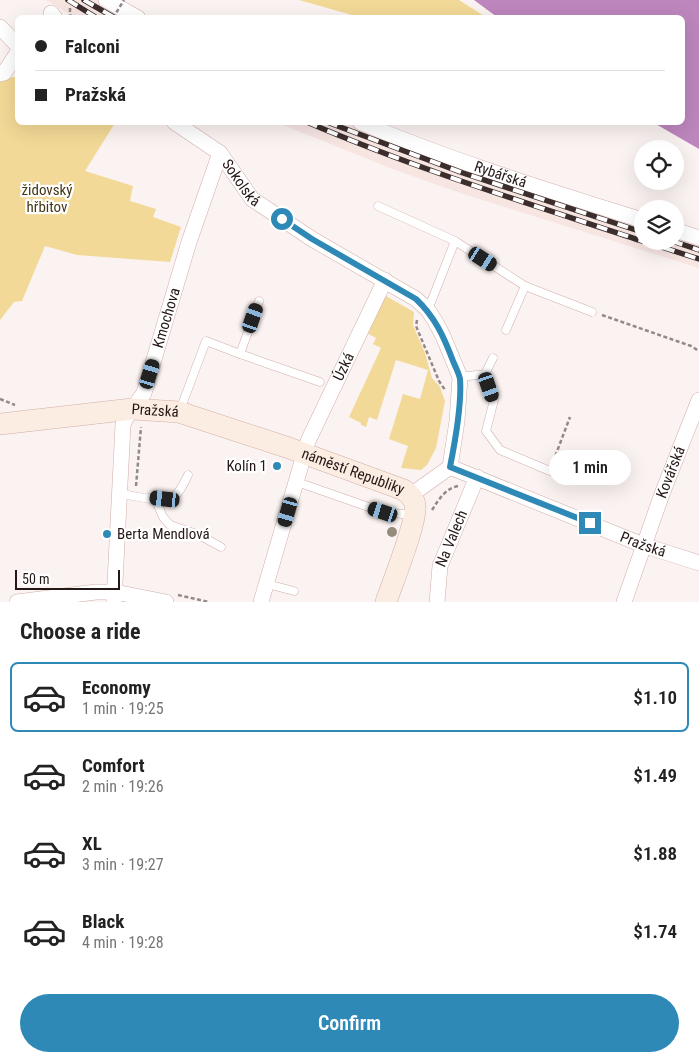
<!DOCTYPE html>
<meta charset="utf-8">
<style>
:root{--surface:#fff;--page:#f6f6f6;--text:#222;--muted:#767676;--line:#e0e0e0;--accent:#2f89b7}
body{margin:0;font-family:"Roboto Condensed",sans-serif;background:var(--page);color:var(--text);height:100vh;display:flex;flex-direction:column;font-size:19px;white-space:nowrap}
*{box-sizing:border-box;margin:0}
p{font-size:16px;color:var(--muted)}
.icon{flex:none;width:28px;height:28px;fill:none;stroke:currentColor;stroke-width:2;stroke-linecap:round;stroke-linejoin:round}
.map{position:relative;height:602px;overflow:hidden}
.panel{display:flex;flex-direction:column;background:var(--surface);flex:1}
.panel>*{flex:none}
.banner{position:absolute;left:15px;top:15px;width:670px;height:110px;border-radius:8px;box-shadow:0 5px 20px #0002;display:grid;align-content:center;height:110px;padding:0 20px;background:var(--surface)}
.controls{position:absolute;left:634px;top:140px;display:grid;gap:10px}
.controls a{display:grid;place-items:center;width:50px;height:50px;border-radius:50%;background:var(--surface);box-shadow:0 5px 20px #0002;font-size:25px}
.scale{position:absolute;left:15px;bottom:12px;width:105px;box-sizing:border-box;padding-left:5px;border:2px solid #251817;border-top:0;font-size:14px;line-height:18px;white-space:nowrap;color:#251817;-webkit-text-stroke:4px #fff;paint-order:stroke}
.end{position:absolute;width:22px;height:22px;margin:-11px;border:6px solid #2f89b7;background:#fff;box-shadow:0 0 0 2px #fff}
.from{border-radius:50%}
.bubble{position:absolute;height:35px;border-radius:18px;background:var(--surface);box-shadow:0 5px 20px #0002;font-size:16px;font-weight:600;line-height:35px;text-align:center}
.car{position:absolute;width:15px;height:30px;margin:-15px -8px;border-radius:6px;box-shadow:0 0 4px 1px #0007;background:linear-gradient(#222 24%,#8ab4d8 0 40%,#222 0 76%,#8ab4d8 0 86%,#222 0)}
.banner b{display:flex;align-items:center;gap:18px;height:48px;font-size:19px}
.banner b+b{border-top:1px solid var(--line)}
.banner i{width:12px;height:12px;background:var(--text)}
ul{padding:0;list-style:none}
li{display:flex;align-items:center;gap:15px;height:70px;margin:0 10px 8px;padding:0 10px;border:2px solid transparent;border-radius:8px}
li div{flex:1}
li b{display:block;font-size:19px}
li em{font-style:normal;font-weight:600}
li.current{border-color:var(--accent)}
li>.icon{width:45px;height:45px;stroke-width:1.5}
h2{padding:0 20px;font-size:22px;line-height:60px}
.cta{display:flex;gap:10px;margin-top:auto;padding:10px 20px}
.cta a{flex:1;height:58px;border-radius:30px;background:var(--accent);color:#fff;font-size:20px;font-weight:600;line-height:58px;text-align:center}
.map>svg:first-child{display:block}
.built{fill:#f7e5e2}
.green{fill:#f3d997}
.water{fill:#bd86bd}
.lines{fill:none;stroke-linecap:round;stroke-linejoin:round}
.lane-casing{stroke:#d1aea9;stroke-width:9}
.street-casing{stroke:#d1aea9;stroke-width:16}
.secondary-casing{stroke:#d1aea9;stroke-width:22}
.path{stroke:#938988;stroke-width:2.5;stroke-dasharray:4 2.5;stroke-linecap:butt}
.lane{stroke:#fff;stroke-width:8}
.street{stroke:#fff;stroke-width:15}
.secondary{stroke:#fbede2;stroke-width:21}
.rail-casing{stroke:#3b2e2d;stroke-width:5.5}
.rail{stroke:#fff;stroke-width:4;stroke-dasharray:11;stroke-linecap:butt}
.path-bridge{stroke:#938988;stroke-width:2.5;stroke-dasharray:4 2.5;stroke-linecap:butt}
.tree{fill:#968c79}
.route{stroke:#2f89b7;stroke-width:6}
.poi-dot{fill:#2f89b7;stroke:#fff;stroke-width:2}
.labels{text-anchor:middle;stroke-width:4.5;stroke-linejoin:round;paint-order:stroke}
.street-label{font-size:15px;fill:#251817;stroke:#fff}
.park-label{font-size:15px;fill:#433716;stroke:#fff}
.poi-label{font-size:15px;fill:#251817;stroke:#fff;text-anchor:end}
</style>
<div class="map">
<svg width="699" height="602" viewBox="0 0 699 602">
<rect width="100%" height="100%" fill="#fbf3f2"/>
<g class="built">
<path d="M46,0H109L140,17H74Z"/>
<path d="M278,123H362L642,224V241H675V236L699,243V268L457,192L390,168Z"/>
</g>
<g class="green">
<path d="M299,0H459L486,17H359Z"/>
<path d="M17,76L18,122L115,123L85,171L133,186L130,201L156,209L153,217L181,227L170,262L77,255L45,246L22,301L14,302L0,320V81Z"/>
<path d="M384,295L414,312L413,325L425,353L432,378L440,387L445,401L436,448L427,465L421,470L401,468L408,446L389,439L403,394L420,399L428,370L396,360L377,420L369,417L366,427L361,425V423L349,417L381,348L373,344L376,338L365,332Z"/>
</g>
<path class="water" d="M474,0H699V149L654,123L682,122V18L497,17Z"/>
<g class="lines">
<g class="lane-casing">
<g id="lane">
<path d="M378,206L455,241"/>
<path d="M259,301L240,354L320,382"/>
<path d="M428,310L455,241L525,286L592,312"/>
<path d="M506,330L525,286"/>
<path d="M485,374L494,400L486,431L500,450L550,471"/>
<path d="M460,377L485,374L493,358"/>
<path d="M180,410L206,341L240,354"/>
<path d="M297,482L383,512L412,515"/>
<path d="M120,493C132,496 161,503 172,498C180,493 184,483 188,475"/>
<path d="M149,498L157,503L163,517L170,525L197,534L221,547"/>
<path d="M267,584L294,591"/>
</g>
</g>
<g class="street-casing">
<g id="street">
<path d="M106,0L138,18"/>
<path d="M51,13L55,18"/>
<path d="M0,27L18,46"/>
<path d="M0,74L4,73L18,52"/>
<path id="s1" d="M174,122L220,153L252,199L312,239L416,299L428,310L435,321L443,336L460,377L457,421L450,467"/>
<path id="s2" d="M360,122C452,161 547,190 642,220"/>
<path d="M675,230L699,238"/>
<path id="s3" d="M450,467L643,545L699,563"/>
<path d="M411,495L450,467"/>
<path d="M17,602L96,592H115L166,602"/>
<path id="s4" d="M114,602L123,425L126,418L144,393L189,242L220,153"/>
<path id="s5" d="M261,602L308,441L385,280"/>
<path id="s6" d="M437,602L440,566L477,477"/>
<path id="s7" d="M624,602L662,494L699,400"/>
</g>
</g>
<g class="secondary-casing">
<g id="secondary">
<path id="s8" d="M0,424L132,409L179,412L289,448L404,490C409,494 414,498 415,505C418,520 392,584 386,602"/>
</g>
</g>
<g class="path">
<path d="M70,8V15L74,18"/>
<path d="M602,315L691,346L699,351"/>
<path d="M417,320L416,326L439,381L445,390"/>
<path d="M0,399L15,405"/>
<path d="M553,462L570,417"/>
<path d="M136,486L141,427"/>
<path d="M432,510C439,499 445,489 458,486"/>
<path d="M178,595L209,602"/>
</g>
<use href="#lane" class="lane"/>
<use href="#street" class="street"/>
<use href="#secondary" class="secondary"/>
<g class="rail-casing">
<g id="rail">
<path d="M68,0L97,18"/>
<path d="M84,0L115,18"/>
<path d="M307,122C416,169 530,204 642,241"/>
<path d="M327,122L463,173L642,232"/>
<path d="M643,241L699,259"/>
<path d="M672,241L699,250"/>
</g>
</g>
<use href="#rail" class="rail"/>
<path class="path-bridge" d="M113,18L124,0"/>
</g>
<circle class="tree" cx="392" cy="532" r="5"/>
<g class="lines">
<path class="route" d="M282,219L312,239L416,299C435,317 444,337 453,361C455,366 459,373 460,379C462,404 455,442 450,467L590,523"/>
</g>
<g class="poi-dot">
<circle cx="277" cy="466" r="5"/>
<circle cx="107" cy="534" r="5"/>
</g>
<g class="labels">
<g class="street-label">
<text dy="5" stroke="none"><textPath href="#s2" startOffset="150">Rybářská</textPath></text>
<text dy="5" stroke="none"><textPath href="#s1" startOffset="92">Sokolská</textPath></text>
<text dy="5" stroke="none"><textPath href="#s4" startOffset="294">Kmochova</textPath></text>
<text dy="5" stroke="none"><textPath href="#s5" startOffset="250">Úzká</textPath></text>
<text dy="5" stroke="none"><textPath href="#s8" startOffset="156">Pražská</textPath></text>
<text dy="5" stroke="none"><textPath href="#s7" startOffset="138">Kovářská</textPath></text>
<text dy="5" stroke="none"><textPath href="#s8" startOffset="364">náměstí Republiky</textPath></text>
<text dy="5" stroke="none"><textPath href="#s6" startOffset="66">Na Valech</textPath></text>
<text dy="5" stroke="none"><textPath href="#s3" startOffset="208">Pražská</textPath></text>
</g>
<g class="park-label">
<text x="47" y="195">židovský<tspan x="47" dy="17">hřbitov</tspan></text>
</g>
<g class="poi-label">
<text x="267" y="471">Kolín 1</text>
<text x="117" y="539" text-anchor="start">Berta Mendlová</text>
</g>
</g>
</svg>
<div class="controls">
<a><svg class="icon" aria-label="locate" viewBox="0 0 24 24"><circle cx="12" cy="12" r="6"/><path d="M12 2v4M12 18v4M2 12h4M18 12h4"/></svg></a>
<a><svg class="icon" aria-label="layers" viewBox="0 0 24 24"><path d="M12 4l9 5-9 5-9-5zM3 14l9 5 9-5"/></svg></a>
</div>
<div class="scale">50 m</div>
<i class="end from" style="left:282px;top:219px"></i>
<i class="end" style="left:590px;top:523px"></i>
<div class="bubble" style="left:549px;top:450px;width:82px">1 min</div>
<i class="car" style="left:483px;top:259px;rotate:123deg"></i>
<i class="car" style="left:253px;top:318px;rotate:19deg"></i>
<i class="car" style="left:150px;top:374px;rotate:17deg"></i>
<i class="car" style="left:489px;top:387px;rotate:161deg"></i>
<i class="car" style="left:165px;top:499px;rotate:276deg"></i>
<i class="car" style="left:288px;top:512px;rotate:196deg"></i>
<i class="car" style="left:383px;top:512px;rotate:288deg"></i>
<div class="banner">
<b><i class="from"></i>Falconi</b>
<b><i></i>Pražská</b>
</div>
</div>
<section class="panel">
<h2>Choose a ride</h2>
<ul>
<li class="current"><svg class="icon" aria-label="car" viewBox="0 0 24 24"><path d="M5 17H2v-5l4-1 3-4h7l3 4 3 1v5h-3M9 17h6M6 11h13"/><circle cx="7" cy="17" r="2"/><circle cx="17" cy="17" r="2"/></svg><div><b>Economy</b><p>1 min · 19:25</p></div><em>$1.10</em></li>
<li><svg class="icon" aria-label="car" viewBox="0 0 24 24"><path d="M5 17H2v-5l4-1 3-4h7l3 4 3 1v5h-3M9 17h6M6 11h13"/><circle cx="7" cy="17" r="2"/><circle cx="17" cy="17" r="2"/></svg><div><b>Comfort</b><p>2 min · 19:26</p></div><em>$1.49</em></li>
<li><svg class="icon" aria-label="car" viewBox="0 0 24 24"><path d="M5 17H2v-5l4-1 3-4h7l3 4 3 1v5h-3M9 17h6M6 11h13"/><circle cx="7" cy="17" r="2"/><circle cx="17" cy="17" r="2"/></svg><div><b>XL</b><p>3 min · 19:27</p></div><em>$1.88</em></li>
<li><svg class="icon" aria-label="car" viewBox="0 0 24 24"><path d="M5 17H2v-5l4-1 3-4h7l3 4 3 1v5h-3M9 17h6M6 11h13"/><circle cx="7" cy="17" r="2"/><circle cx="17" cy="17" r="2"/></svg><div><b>Black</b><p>4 min · 19:28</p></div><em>$1.74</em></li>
</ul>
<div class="cta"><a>Confirm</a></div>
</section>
